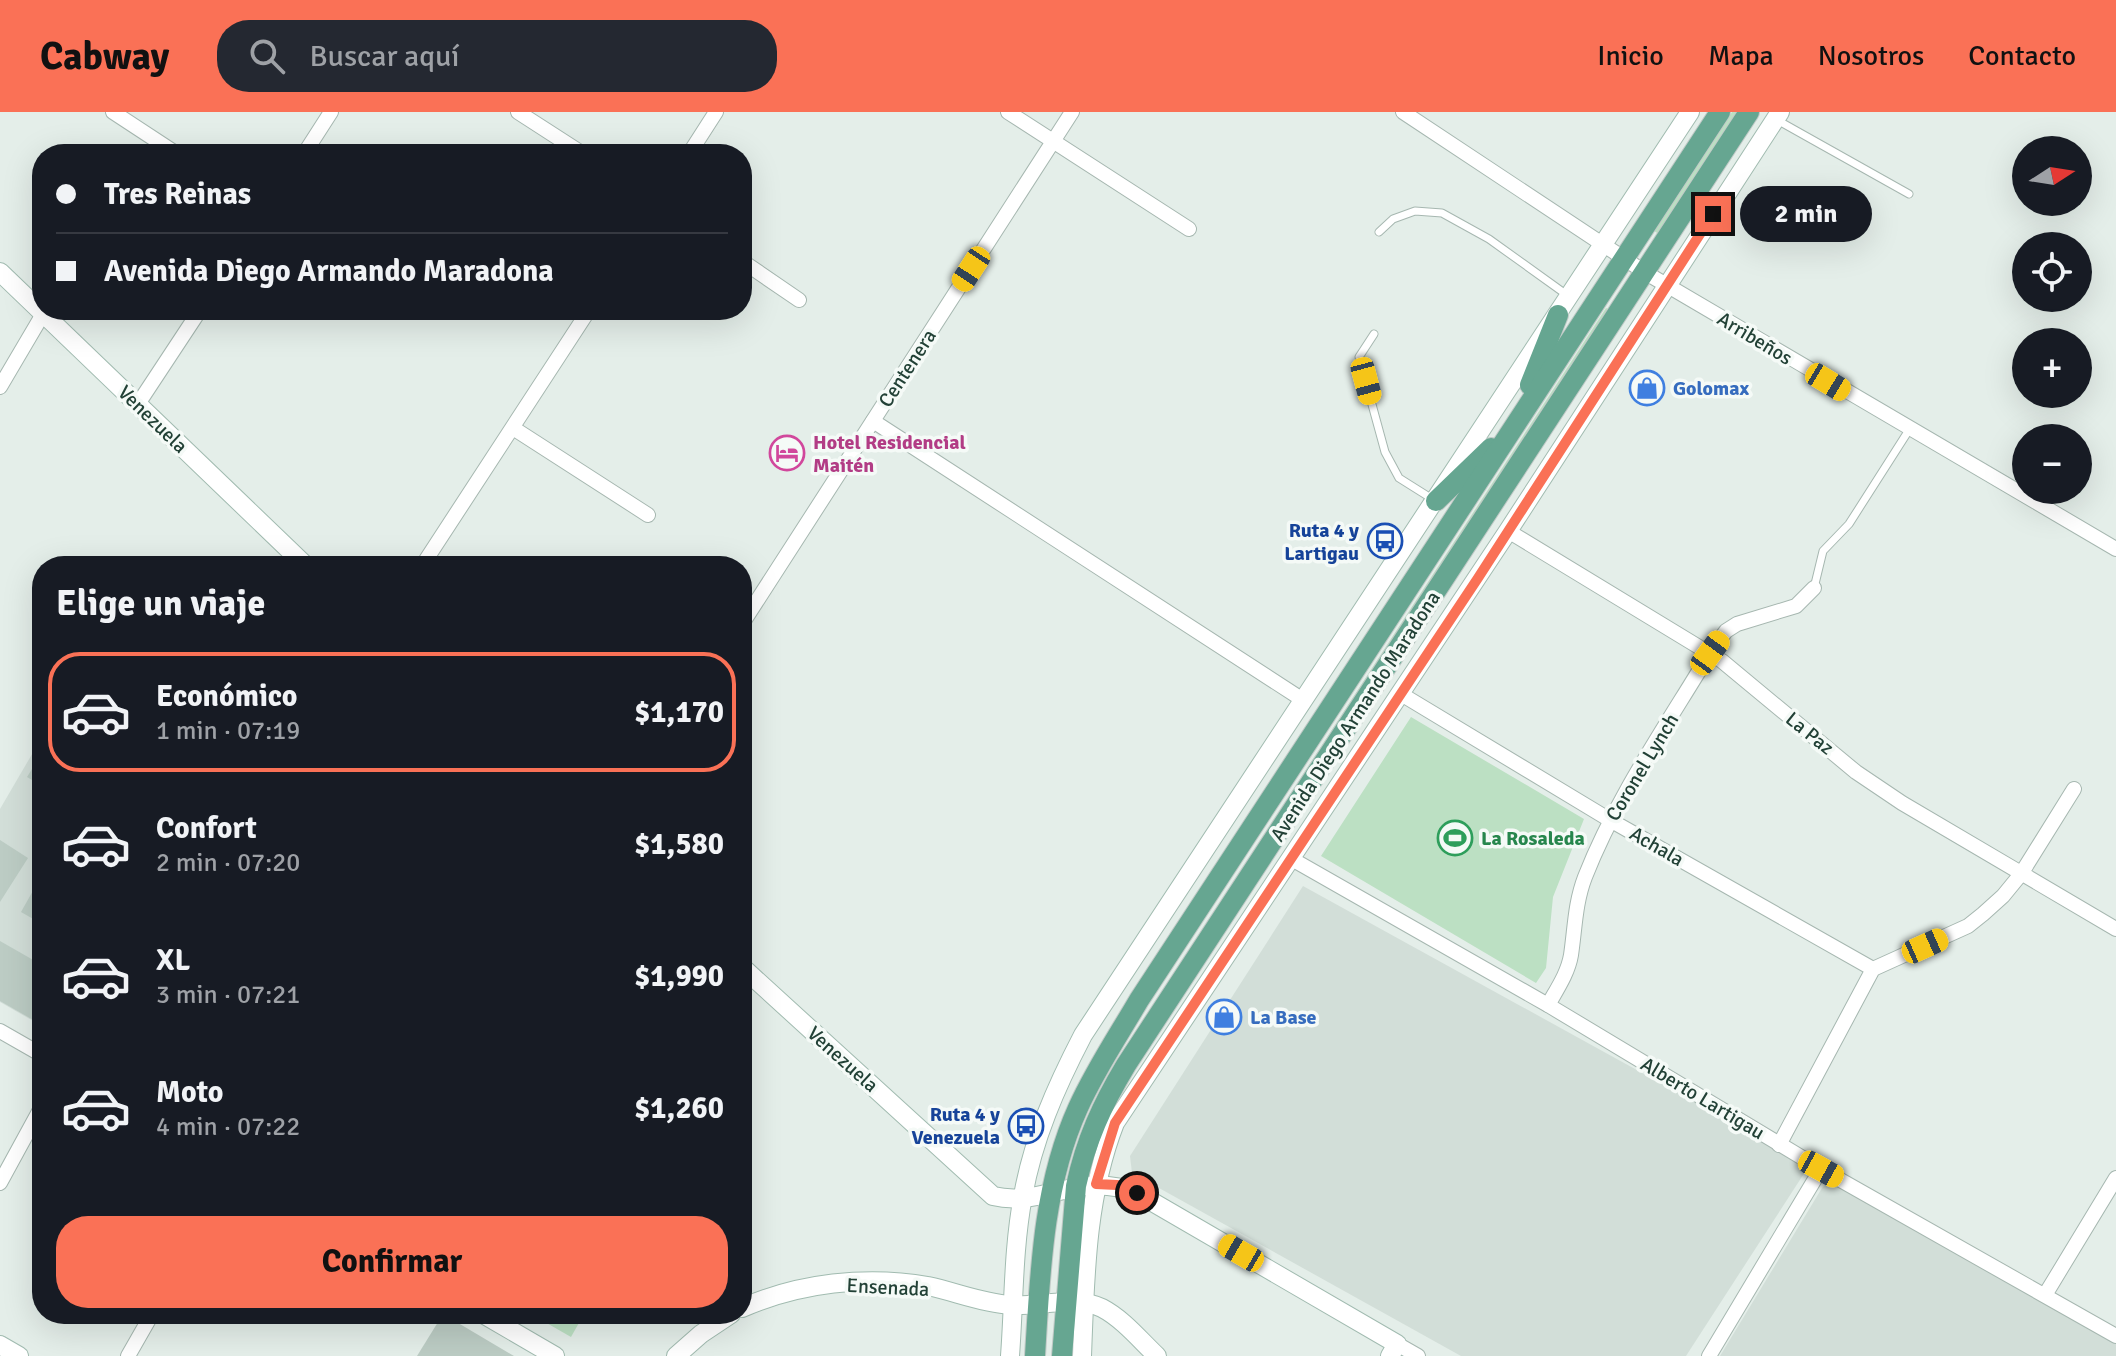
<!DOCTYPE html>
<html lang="es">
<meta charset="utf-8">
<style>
:root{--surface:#171b24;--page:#242831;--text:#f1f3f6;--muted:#9ea1a6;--line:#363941;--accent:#fa7156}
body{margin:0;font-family:Signika,sans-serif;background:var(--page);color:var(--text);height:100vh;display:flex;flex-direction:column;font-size:30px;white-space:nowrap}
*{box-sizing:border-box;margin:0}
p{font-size:26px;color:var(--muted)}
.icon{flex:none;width:44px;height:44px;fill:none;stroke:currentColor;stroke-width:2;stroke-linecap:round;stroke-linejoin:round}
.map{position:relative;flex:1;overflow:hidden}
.details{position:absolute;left:32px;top:444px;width:720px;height:768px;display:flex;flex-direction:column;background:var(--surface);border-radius:32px;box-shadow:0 8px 32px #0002}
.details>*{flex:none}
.top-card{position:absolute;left:32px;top:32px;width:720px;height:176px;border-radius:32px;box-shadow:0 8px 32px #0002;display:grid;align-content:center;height:176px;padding:0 24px;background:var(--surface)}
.needle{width:52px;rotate:78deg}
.tools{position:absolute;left:2012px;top:24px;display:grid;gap:16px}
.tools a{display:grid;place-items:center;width:80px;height:80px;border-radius:50%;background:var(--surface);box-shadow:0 8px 32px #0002;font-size:40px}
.end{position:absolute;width:36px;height:36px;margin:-18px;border:10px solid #fa7156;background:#111;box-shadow:0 0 0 4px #111}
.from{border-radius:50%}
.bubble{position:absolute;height:56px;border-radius:28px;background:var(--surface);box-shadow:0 8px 32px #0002;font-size:26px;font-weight:700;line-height:56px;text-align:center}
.car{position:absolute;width:24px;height:48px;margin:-24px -12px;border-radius:10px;box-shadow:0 0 6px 2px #0007;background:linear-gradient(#f5c518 24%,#345 0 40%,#f5c518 0 76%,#345 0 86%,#f5c518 0)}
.top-card b{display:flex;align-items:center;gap:28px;height:76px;font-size:30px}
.top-card b+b{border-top:2px solid var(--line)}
.top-card i{width:20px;height:20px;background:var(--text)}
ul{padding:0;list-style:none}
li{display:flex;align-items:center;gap:24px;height:120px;margin:0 16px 12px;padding:0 8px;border:4px solid transparent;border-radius:32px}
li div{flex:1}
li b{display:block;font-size:30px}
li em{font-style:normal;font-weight:700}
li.on{border-color:var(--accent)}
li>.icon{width:72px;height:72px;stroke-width:1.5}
h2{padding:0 24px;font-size:36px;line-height:96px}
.primary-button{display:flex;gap:16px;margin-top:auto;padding:16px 24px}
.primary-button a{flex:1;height:92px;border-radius:32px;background:var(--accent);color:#111;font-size:32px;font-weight:700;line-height:92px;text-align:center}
header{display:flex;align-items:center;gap:48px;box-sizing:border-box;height:112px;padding:0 40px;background:var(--accent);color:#111}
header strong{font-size:38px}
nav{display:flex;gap:44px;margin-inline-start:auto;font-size:28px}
.search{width:560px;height:72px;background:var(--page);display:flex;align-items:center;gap:20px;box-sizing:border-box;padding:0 28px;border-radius:32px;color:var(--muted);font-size:30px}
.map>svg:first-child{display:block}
.built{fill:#d2ded8}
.green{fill:#bce0c3}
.building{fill:#bcccc4}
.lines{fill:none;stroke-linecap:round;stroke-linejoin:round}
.lane-casing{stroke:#a6b7b0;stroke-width:9}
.street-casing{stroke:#a6b7b0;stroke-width:16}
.secondary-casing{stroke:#a1bbb0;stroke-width:20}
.primary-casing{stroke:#c1cac7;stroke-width:22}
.lane{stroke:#fff;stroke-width:7}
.street{stroke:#fff;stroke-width:14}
.secondary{stroke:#fff;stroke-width:18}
.primary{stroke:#66a691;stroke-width:20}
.route{stroke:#fa7156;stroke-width:10}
.labels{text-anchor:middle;stroke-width:7;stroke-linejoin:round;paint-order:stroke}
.street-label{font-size:20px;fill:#224136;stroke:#f5faf7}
.shop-label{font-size:20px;font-weight:bold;fill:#366cbe;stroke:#f5faf7;text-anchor:start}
.hotel-label{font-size:20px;font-weight:bold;fill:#b23c85;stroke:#f5faf7;text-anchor:start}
.transit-label{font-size:20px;font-weight:bold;fill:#164399;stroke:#f5faf7;text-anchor:end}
.leisure-label{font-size:20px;font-weight:bold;fill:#27864d;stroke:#f5faf7;text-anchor:start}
</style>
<header>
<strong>Cabway</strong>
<div class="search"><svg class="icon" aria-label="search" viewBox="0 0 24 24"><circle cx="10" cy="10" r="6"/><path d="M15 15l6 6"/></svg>Buscar aquí</div>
<nav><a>Inicio</a><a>Mapa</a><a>Nosotros</a><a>Contacto</a></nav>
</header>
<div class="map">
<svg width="2116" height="1244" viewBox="0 0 2116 1244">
<rect width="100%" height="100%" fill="#e4eee9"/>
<g class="built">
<path d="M42,625V914L0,890V697Z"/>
<path d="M1303,774L1802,1049L1807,1054L1805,1060L1686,1244H1461L1132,1061L1130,1044Z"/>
<path d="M1835,1068L1843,1070L2116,1231V1244H1720L1822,1076L1828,1070Z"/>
</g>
<g class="green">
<path d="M1732,0H1739L1659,122L1654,119Z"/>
<path d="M1606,196L1610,198L1291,688L1289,684Z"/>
<path d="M1411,605L1584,707L1553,785L1546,856L1536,871L1321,744Z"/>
<path d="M531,1202H584L571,1225Z"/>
</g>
<g class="building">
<path d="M42,641V674L27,665Z"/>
<path d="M0,728L28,746L0,790Z"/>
<path d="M39,768L42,769V812L21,800Z"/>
<path d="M0,829L42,853V913L0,889Z"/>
<path d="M443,1202L514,1244H417Z"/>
</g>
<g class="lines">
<g class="lane-casing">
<g id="lane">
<path d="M1777,8L1909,82"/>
<path d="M1379,120L1393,107L1415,99L1442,101L1489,127L1567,183"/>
<path d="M1374,222L1359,245L1385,340L1399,366L1434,388"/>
<path d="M1814,476L1823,439L1849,412L1909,318"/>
</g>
</g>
<g class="street-casing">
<g id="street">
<path d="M113,0L177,42"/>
<path d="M518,0L583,42"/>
<path d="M1008,0L1189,117"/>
<path d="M1403,0L1646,161L2116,437"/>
<path d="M304,42L331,0"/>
<path d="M689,42L716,0"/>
<path d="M742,149L799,188"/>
<path d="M0,275L43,202"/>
<path d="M138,292L200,198"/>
<path d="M873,309L1303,588"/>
<path d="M513,316L648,403"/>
<path d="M1508,419L1722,549L1856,660L1902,691L2116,817"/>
<path d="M422,454L589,198"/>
<path d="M742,512L1072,0"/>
<path d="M1401,582L1610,708L1873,857"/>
<path d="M1290,746L1548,893L1821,1057L2116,1224"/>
<path d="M1548,893C1557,877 1568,861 1571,843C1575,816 1575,791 1585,765C1616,686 1666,614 1710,541L1726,519L1737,512L1796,494L1814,476"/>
<path d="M0,919L42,943"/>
<path d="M1779,1033L1873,857L1968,814L1983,802L2003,784L2021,762L2074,677"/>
<path d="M0,1071L42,994"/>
<path d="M2045,1183L2116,1066"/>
<path d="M1397,1232L1418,1244"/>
<path d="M128,1244L152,1202"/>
<path d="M1709,1244L1821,1057"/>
</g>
</g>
<g class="secondary-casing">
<g id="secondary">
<path d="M0,160L306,454"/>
<path d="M742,855L993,1084C1043,1096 1079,1058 1137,1081L1397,1232L1390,1244"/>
<path d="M742,1196C799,1171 866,1163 928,1174C956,1180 982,1191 1011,1193C1039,1195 1076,1183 1102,1196C1123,1207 1140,1228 1157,1244"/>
<path d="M483,1202L555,1244"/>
<path d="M0,1233L19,1244"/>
<path d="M676,1244L701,1222L731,1202"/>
<path d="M1010,1244C1014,1191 1013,1137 1023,1084C1033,1027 1056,975 1083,923L1690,0"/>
<path d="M1082,1244C1085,1166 1086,1085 1115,1011L1508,419L1780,0"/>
</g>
</g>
<g class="primary-casing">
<g id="primary">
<path d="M1530,273L1558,203"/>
<path d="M1436,389L1491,336"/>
<path d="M1035,1244C1040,1161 1043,1073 1078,996C1095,958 1118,924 1139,888L1720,0"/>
<path d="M1062,1244L1076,1074C1086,1028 1102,993 1126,953L1749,0"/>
</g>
</g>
<use href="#lane" class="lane"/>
<use href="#street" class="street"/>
<use href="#secondary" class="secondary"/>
<use href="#primary" class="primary"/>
</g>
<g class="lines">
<path class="route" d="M1137,1081L1117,1073L1096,1072L1115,1011L1478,466L1713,102"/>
</g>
<defs>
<g id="shop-ring" transform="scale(1.8)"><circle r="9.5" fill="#f5faf7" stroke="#3f7fe0" stroke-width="1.5"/><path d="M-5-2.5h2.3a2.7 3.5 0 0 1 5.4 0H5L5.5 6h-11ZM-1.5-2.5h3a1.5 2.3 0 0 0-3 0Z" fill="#3f7fe0"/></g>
<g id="hotel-ring" transform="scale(1.8)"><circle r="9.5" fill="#f5faf7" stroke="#d1479c" stroke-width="1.5"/><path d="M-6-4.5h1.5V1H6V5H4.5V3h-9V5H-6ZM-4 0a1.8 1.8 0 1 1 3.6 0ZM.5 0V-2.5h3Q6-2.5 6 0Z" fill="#d1479c"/></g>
<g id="bus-ring" transform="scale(1.8)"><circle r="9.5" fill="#f5faf7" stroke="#1a4fb4" stroke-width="1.5"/><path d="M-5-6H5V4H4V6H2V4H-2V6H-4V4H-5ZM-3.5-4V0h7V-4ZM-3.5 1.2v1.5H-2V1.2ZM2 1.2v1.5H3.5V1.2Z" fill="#1a4fb4"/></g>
<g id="stadium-ring" transform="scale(1.8)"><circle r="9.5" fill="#f5faf7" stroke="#2e9e5b" stroke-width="1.5"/><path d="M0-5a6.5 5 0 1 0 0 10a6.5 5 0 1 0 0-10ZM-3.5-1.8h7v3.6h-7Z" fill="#2e9e5b"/></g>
</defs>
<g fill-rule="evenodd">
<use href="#shop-ring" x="1647" y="276"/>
<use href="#hotel-ring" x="787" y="341"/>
<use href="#bus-ring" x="1385" y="429"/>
<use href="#stadium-ring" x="1455" y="726"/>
<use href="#shop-ring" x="1224" y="905"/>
<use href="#bus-ring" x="1026" y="1014"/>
</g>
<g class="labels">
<g class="street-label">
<text transform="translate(1755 226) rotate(31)" y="7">Arribeños</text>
<text transform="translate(907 256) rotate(-57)" y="7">Centenera</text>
<text transform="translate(153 307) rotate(44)" y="7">Venezuela</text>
<text transform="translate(1355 604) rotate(-57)" y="7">Avenida Diego Armando Maradona</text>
<text transform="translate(1810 621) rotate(39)" y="7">La Paz</text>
<text transform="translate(1642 655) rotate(-59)" y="7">Coronel Lynch</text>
<text transform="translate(1657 734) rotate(30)" y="7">Achala</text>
<text transform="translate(843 947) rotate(42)" y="7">Venezuela</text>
<text transform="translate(1703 986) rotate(31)" y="7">Alberto Lartigau</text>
<text transform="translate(888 1175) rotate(3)" y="7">Ensenada</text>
</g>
<g class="shop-label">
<text x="1673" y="283">Golomax</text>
<text x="1250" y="912">La Base</text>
</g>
<g class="hotel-label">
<text x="813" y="337">Hotel Residencial<tspan x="813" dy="23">Maitén</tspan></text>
</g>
<g class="transit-label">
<text x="1359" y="425">Ruta 4 y<tspan x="1359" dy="23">Lartigau</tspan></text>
<text x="1000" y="1009">Ruta 4 y<tspan x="1000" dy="23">Venezuela</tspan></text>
</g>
<g class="leisure-label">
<text x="1481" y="733">La Rosaleda</text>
</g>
</g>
</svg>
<div class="tools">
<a><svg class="needle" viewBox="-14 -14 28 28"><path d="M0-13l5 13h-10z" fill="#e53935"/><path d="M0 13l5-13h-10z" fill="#9ea1a6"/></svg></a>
<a><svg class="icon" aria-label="locate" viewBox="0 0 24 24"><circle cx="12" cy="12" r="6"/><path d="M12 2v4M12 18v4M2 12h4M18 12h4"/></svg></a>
<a>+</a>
<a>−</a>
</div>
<i class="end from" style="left:1137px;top:1081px"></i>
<i class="end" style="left:1713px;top:102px"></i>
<div class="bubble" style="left:1740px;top:74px;width:132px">2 min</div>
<i class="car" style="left:971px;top:157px;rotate:213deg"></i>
<i class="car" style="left:1366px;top:269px;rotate:165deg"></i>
<i class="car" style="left:1828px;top:270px;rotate:121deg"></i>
<i class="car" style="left:1710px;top:541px;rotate:36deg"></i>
<i class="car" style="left:1925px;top:834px;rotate:66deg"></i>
<i class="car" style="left:1821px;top:1057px;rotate:119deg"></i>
<i class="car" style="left:1241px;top:1141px;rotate:300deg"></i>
<div class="top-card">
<b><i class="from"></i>Tres Reinas</b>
<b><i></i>Avenida Diego Armando Maradona</b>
</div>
<section class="details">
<h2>Elige un viaje</h2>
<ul>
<li class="on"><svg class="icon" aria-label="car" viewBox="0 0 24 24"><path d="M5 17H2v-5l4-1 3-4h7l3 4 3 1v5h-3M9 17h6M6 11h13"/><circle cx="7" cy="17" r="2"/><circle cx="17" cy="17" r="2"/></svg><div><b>Económico</b><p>1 min · 07:19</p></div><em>$1,170</em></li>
<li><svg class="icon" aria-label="car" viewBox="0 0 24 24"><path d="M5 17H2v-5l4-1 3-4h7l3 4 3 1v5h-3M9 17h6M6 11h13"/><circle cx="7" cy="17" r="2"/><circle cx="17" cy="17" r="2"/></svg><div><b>Confort</b><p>2 min · 07:20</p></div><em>$1,580</em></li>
<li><svg class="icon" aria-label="car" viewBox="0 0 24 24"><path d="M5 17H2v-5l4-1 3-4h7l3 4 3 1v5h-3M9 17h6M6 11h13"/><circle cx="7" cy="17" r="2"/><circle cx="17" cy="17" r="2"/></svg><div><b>XL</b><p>3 min · 07:21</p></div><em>$1,990</em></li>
<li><svg class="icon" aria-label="car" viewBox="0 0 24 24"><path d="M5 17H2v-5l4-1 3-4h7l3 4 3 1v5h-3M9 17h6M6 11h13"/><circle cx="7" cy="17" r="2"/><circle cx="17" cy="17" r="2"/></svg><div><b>Moto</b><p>4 min · 07:22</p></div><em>$1,260</em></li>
</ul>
<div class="primary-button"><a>Confirmar</a></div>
</section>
</div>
